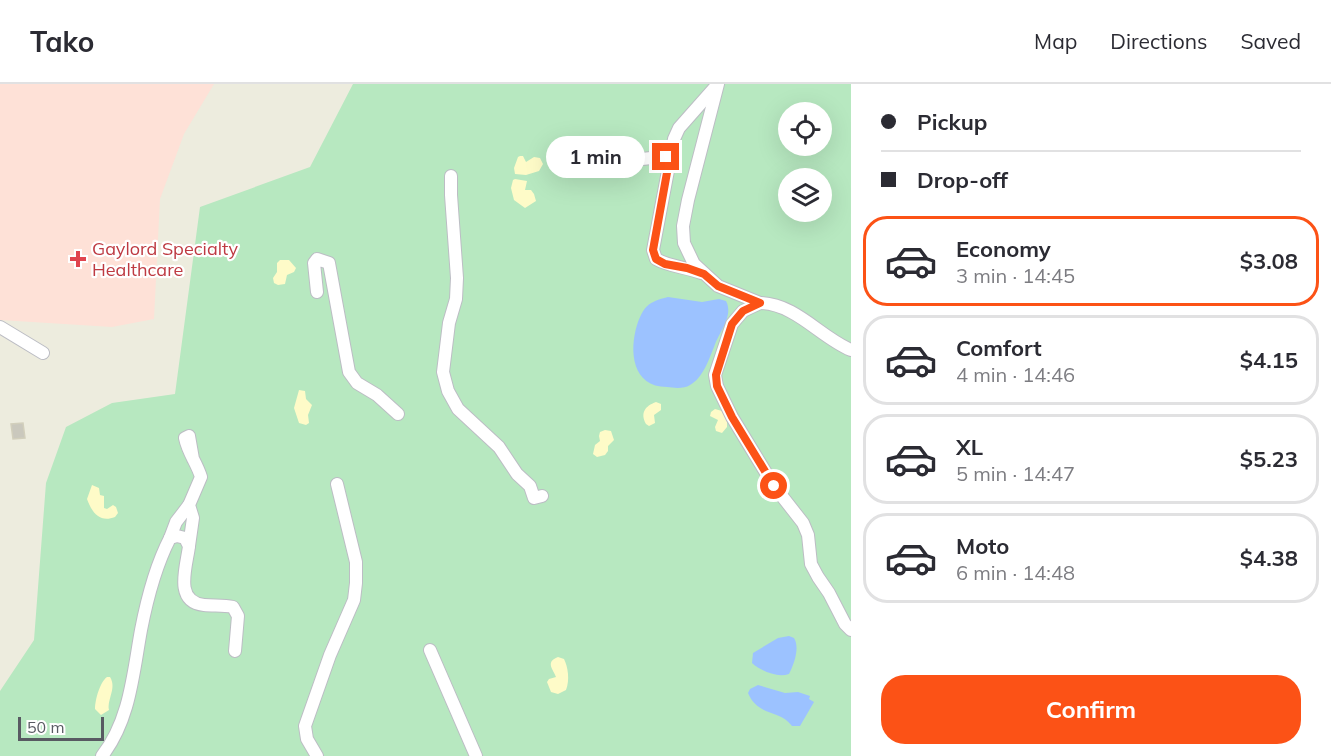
<!DOCTYPE html>
<meta charset="utf-8">
<style>
:root{--surface:#fff;--page:#f2f2f3;--text:#2b2b33;--muted:#7c7c81;--line:#e1e1e2;--accent:#fc5216}
body{margin:0;font-family:Mulish,sans-serif;background:var(--page);color:var(--text);height:100vh;display:flex;flex-direction:column;font-size:22px;white-space:nowrap}
*{box-sizing:border-box;margin:0}
p{font-size:20px;color:var(--muted)}
.icon{flex:none;width:33px;height:33px;fill:none;stroke:currentColor;stroke-width:2;stroke-linecap:round;stroke-linejoin:round}
.map{position:relative;flex:1;overflow:hidden}
.drawer{display:flex;flex-direction:column;background:var(--surface);width:480px}
.drawer>*{flex:none}
.guide{display:grid;align-content:center;height:132px;padding:0 30px;background:var(--surface)}
.fabs{position:absolute;left:778px;top:18px;display:grid;gap:12px}
.fabs a{display:grid;place-items:center;width:54px;height:54px;border-radius:50%;background:var(--surface);box-shadow:0 6px 24px #0002;font-size:30px}
.scale{position:absolute;left:18px;bottom:15px;width:86px;box-sizing:border-box;padding-left:6px;border:3px solid #585a62;border-top:0;font-size:16px;line-height:21px;white-space:nowrap;color:#585a62;-webkit-text-stroke:4px #fff;paint-order:stroke}
.end{position:absolute;width:27px;height:27px;margin:-14px;border:8px solid #fc5216;background:#fff;box-shadow:0 0 0 3px #fff}
.from{border-radius:50%}
.bubble{position:absolute;height:42px;border-radius:21px;background:var(--surface);box-shadow:0 6px 24px #0002;font-size:20px;font-weight:700;line-height:42px;text-align:center}
.guide b{display:flex;align-items:center;gap:21px;height:57px;font-size:22px}
.guide b+b{border-top:2px solid var(--line)}
.guide i{width:15px;height:15px;background:var(--text)}
ul{padding:0;list-style:none}
li{display:flex;align-items:center;gap:18px;height:90px;margin:0 12px 9px;padding:0 18px;border:3px solid var(--line);border-radius:24px}
li div{flex:1}
li b{display:block;font-size:22px}
li em{font-style:normal;font-weight:700}
li.selected{border-color:var(--accent)}
li>.icon{width:54px;height:54px;stroke-width:1.5}
.primary-button{display:flex;gap:12px;margin-top:auto;padding:12px 30px}
.primary-button a{flex:1;height:69px;border-radius:24px;background:var(--accent);color:#fff;font-size:24px;font-weight:700;line-height:69px;text-align:center}
header{display:flex;align-items:center;gap:36px;box-sizing:border-box;height:84px;padding:0 30px;background:var(--surface);border-bottom:2px solid var(--line)}
header strong{font-size:28px}
nav{display:flex;gap:33px;margin-inline-start:auto;font-size:21px}
main{display:flex;flex:1;min-height:0}
.map>svg:first-child{display:block}
.medical{fill:#fee1d7}
.green{fill:#b7e8c0;fill-rule:evenodd}
.sand{fill:#fefbc8}
.water{fill:#9cc2ff}
.building{fill:#cac8bd;stroke:#d2cfbc;stroke-width:1.5}
.lines{fill:none;stroke-linecap:round;stroke-linejoin:round}
.minor-casing{stroke:#bcbdc4;stroke-width:14}
.minor{stroke:#fff;stroke-width:12}
.route{stroke:#fc5216;stroke-width:8}
.health-dot{fill:#e0444e;stroke:#fff;stroke-width:2}
.labels{text-anchor:middle;stroke-width:4.5;stroke-linejoin:round;paint-order:stroke}
.health-label{font-size:18px;fill:#be3a42;stroke:#fff;text-anchor:start}
</style>
<header>
<strong>Tako</strong>
<nav><a>Map</a><a>Directions</a><a>Saved</a></nav>
</header>
<main>
<div class="map">
<svg width="851" height="672" viewBox="0 0 851 672">
<rect width="100%" height="100%" fill="#edecde"/>
<path class="medical" d="M0,0H214L184,50L160,115L154,235L112,243L0,236Z"/>
<path class="green" d="M353,0H851V672H0V607L34,556L46,399L66,343L112,319L175,310L200,123L310,83ZM789,28H822V62H789ZM789,94H822V128H789Z"/>
<g class="sand">
<path d="M520,72H523L526,78L534,73L540,74L543,80L539,87L526,91L515,90L514,84L518,73Z"/>
<path d="M515,95L527,97L525,106H531L534,110L536,117L525,124L514,116L511,104L513,96Z"/>
<path d="M280,176H289L296,184L294,188L287,191L285,200L278,201L274,199L273,194L277,188V179Z"/>
<path d="M299,306L305,307L306,315L312,321L308,331L309,339L306,341L299,339L294,324Z"/>
<path d="M656,318L661,320V326L654,331L655,339L649,342L646,340C640,329 645,322 656,318Z"/>
<path d="M715,325L722,327L727,335V343L722,349L716,347L715,343L718,336L710,332L711,328Z"/>
<path d="M605,346L611,347L614,356L608,362V367L605,371L597,373L593,370L595,361L600,357L599,352L600,348Z"/>
<path d="M92,401L99,404L100,411L104,412V424L107,425L113,421L116,423L118,429L115,433C100,439 92,429 87,415Z"/>
<path d="M558,573L564,575C568,583 570,596 566,606L558,610L551,608L547,598L549,595L556,593C553,585 545,578 558,573Z"/>
<path d="M107,593H110C117,604 107,615 109,626L101,631L95,625C95,616 100,598 107,593Z"/>
</g>
<g class="water">
<path d="M668,213L702,218L719,215L726,217C734,232 719,248 714,263C709,275 703,294 690,301C684,305 674,304 667,303C632,303 629,267 637,241C644,222 648,218 668,213Z"/>
<path d="M789,552L794,554C800,564 794,580 789,590C777,594 761,587 752,579L753,569L778,554Z"/>
<path d="M758,601L785,609L798,608L810,612L809,615L814,618L800,642H792C780,625 758,633 748,609L750,605Z"/>
</g>
<path class="building" d="M23,339L25,354L13,355L11,340Z"/>
<g class="lines">
<g class="minor-casing">
<g id="minor">
<path d="M718,0L688,116L683,142L684,159L694,180L718,202L760,219C796,220 820,253 851,266"/>
<path d="M642,75L670,72"/>
<path d="M451,92V111L457,194L456,215L449,239L443,288L448,307L458,325L499,363L517,390L530,402L534,414L542,412"/>
<path d="M701,189C686,183 670,183 656,175L653,166L674,55L679,44L717,1"/>
<path d="M317,208L314,179L317,175L329,179L349,288L357,299L377,311L398,330"/>
<path d="M760,219L743,227L732,240L715,291L717,302L732,333L774,402L803,439L808,451L811,480L818,493L829,509L845,540L851,546"/>
<path d="M0,243L43,269"/>
<path d="M170,454L176,438L189,421"/>
<path d="M189,462L193,434L189,421L201,393C197,379 188,369 185,354L189,352L193,375"/>
<path d="M430,566L476,672"/>
<path d="M102,672C130,636 133,590 141,546C147,515 155,483 170,454L177,452L185,454L189,462C187,481 173,518 204,521C214,522 223,521 233,523L238,532L235,567"/>
<path d="M317,672L307,655L305,642L330,571L354,516L356,499V478L337,400"/>
</g>
</g>
<use href="#minor" class="minor"/>
</g>
<g class="lines">
<path class="route" d="M666,73L670,72L653,166L656,175L665,180L687,184L704,190L718,202L760,219L743,227L732,240L716,291L717,302L732,333L774,402"/>
</g>
<path class="health-dot" d="M75 166h6v6h6v6h-6v6h-6v-6h-6v-6h6z"/>
<g class="labels">
<g class="health-label">
<text x="92" y="171">Gaylord Specialty<tspan x="92" dy="21">Healthcare</tspan></text>
</g>
</g>
</svg>
<div class="fabs">
<a><svg class="icon" aria-label="locate" viewBox="0 0 24 24"><circle cx="12" cy="12" r="6"/><path d="M12 2v4M12 18v4M2 12h4M18 12h4"/></svg></a>
<a><svg class="icon" aria-label="layers" viewBox="0 0 24 24"><path d="M12 4l9 5-9 5-9-5zM3 14l9 5 9-5"/></svg></a>
</div>
<div class="scale">50 m</div>
<i class="end from" style="left:774px;top:402px"></i>
<i class="end" style="left:666px;top:73px"></i>
<div class="bubble" style="left:546px;top:52px;width:99px">1 min</div>
</div>
<section class="drawer">
<div class="guide">
<b><i class="from"></i>Pickup</b>
<b><i></i>Drop-off</b>
</div>
<ul>
<li class="selected"><svg class="icon" aria-label="car" viewBox="0 0 24 24"><path d="M5 17H2v-5l4-1 3-4h7l3 4 3 1v5h-3M9 17h6M6 11h13"/><circle cx="7" cy="17" r="2"/><circle cx="17" cy="17" r="2"/></svg><div><b>Economy</b><p>3 min · 14:45</p></div><em>$3.08</em></li>
<li><svg class="icon" aria-label="car" viewBox="0 0 24 24"><path d="M5 17H2v-5l4-1 3-4h7l3 4 3 1v5h-3M9 17h6M6 11h13"/><circle cx="7" cy="17" r="2"/><circle cx="17" cy="17" r="2"/></svg><div><b>Comfort</b><p>4 min · 14:46</p></div><em>$4.15</em></li>
<li><svg class="icon" aria-label="car" viewBox="0 0 24 24"><path d="M5 17H2v-5l4-1 3-4h7l3 4 3 1v5h-3M9 17h6M6 11h13"/><circle cx="7" cy="17" r="2"/><circle cx="17" cy="17" r="2"/></svg><div><b>XL</b><p>5 min · 14:47</p></div><em>$5.23</em></li>
<li><svg class="icon" aria-label="car" viewBox="0 0 24 24"><path d="M5 17H2v-5l4-1 3-4h7l3 4 3 1v5h-3M9 17h6M6 11h13"/><circle cx="7" cy="17" r="2"/><circle cx="17" cy="17" r="2"/></svg><div><b>Moto</b><p>6 min · 14:48</p></div><em>$4.38</em></li>
</ul>
<div class="primary-button"><a>Confirm</a></div>
</section>
</main>
